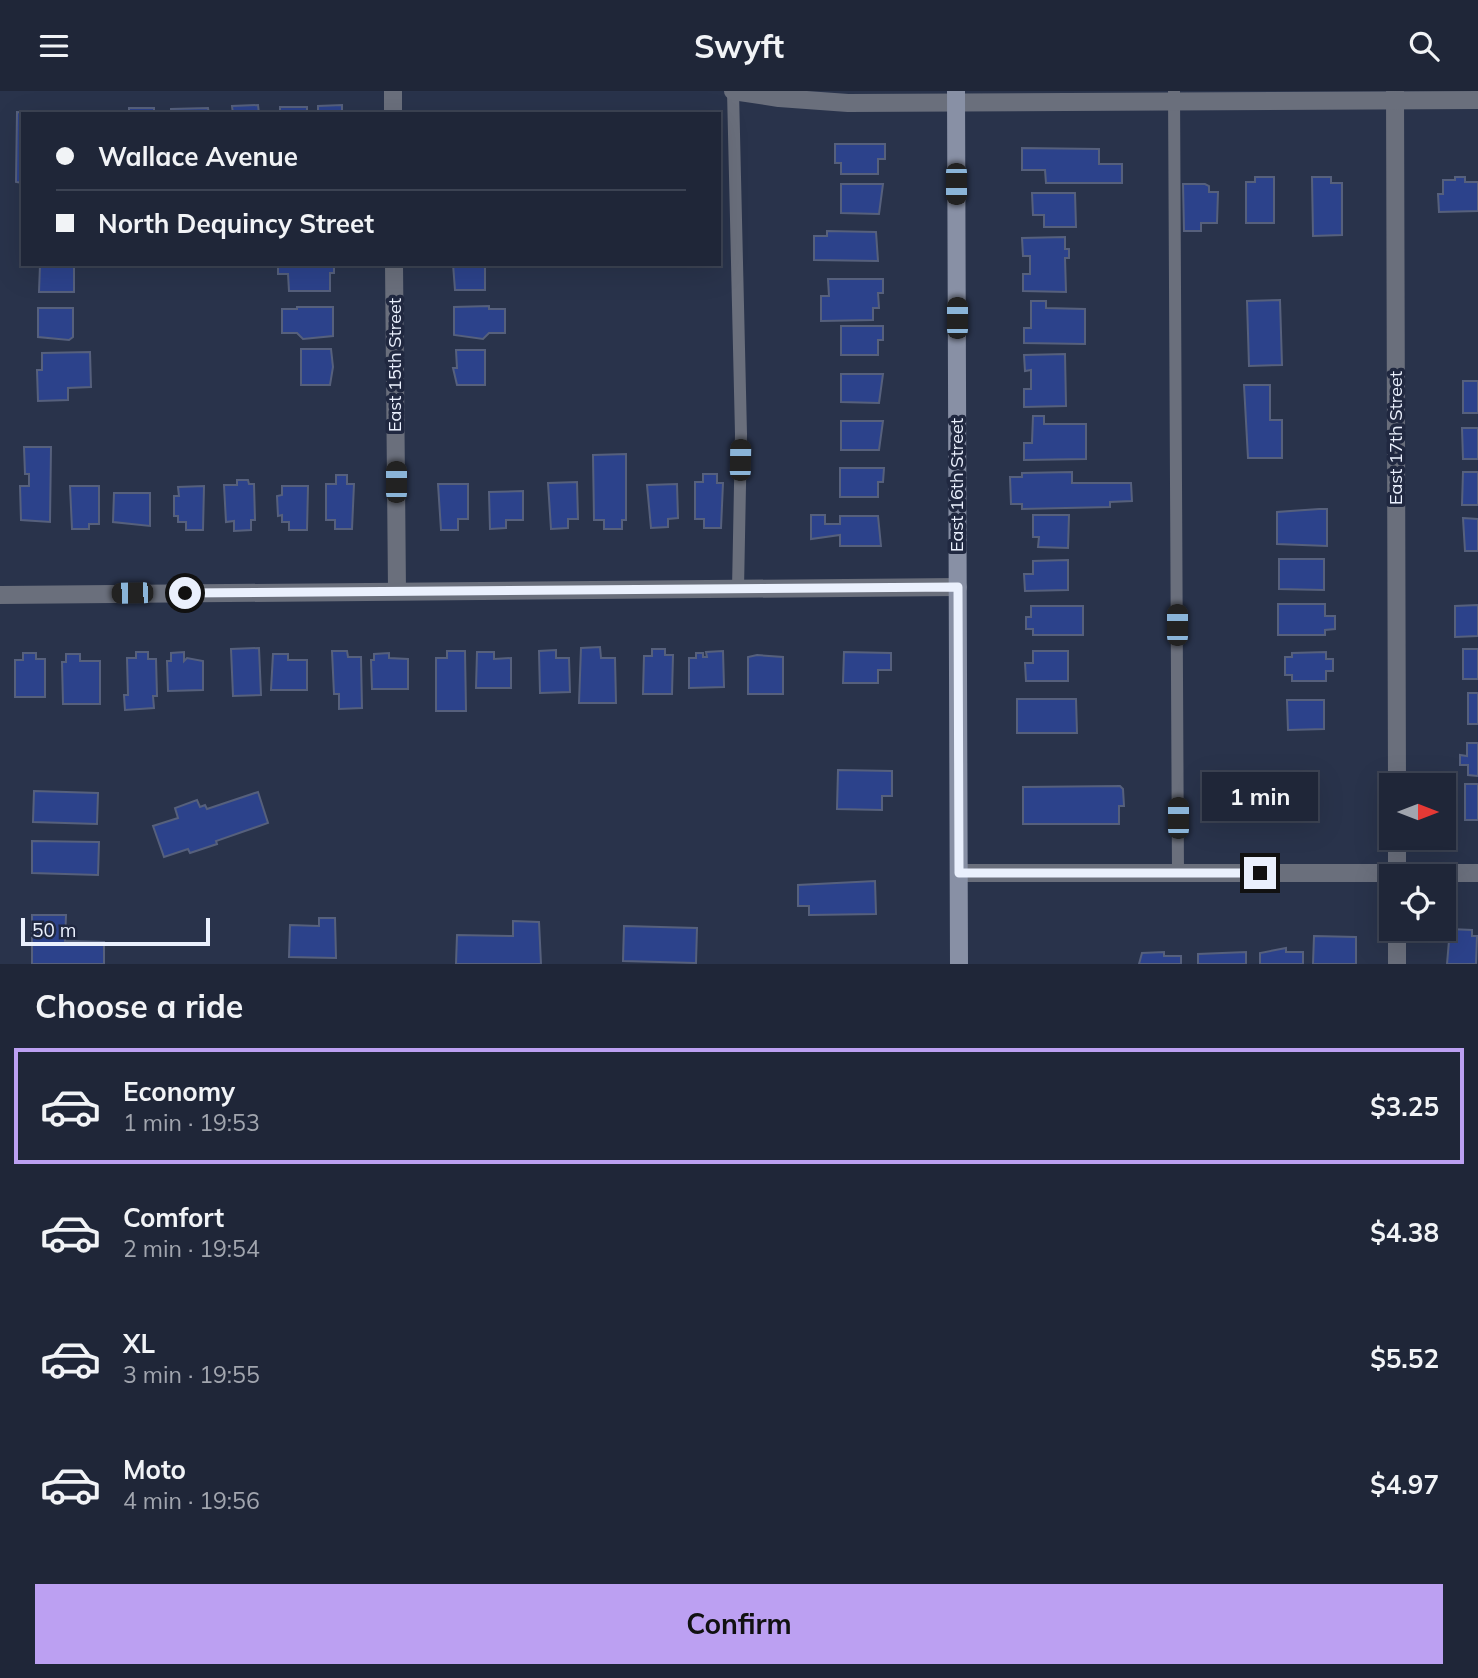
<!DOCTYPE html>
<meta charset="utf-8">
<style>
:root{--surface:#1f2638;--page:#2c3243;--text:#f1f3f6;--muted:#a1a5ae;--line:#3c4353;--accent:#bca0f2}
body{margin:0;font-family:Mulish,sans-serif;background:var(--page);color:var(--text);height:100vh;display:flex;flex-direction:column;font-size:26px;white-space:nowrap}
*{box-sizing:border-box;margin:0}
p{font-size:23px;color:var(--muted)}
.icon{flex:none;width:38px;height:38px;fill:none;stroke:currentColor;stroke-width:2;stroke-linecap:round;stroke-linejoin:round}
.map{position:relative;height:873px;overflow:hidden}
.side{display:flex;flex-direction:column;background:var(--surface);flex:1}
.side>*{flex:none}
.top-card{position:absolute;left:21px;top:21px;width:700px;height:154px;border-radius:0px;box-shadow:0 7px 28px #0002,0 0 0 2px var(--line);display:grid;align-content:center;height:154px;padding:0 35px;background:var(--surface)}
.needle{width:46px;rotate:90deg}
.buttons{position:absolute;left:1379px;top:682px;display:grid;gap:14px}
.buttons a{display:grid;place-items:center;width:77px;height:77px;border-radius:0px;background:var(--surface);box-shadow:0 7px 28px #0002,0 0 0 2px var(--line);font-size:35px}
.scale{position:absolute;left:21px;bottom:18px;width:189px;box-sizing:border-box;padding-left:7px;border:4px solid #eaf0fd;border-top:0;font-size:19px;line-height:24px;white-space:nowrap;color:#eaf0fd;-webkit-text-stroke:5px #202840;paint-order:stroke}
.end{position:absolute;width:32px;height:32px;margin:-16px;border:9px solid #eaf0fd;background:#111;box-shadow:0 0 0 4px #111}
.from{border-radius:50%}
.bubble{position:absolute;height:49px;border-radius:0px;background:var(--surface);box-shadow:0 7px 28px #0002,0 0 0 2px var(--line);font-size:23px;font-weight:700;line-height:49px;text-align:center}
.car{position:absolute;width:21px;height:42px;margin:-21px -10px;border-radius:9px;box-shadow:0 0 5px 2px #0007;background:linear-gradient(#222 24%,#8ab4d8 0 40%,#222 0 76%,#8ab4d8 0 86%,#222 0)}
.top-card b{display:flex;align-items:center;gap:24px;height:66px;font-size:26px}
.top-card b+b{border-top:2px solid var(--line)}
.top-card i{width:18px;height:18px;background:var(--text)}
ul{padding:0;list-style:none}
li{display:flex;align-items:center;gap:21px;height:116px;margin:0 14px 10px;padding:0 21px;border:4px solid transparent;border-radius:0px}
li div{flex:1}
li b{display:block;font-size:26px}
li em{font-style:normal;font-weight:700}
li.current{border-color:var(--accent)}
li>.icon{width:63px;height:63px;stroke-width:1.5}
h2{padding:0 35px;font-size:32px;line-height:84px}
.cta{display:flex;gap:14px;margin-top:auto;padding:14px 35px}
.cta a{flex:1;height:80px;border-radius:0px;background:var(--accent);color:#111;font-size:28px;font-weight:700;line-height:80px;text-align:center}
header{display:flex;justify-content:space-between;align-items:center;height:91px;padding:0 35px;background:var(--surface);font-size:32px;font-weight:700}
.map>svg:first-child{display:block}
.building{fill:#2c428b;stroke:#56607c;stroke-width:2}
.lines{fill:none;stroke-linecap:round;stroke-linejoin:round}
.service{stroke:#6a6f7c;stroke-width:12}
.minor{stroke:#6a6f7c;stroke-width:18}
.tertiary{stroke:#6a6f7c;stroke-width:18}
.secondary{stroke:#8890a5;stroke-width:18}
.route{stroke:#eaf0fd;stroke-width:9}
.labels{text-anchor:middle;stroke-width:7;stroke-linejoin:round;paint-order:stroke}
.street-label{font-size:18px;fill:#eaf0fd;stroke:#202840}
</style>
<header><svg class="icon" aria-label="menu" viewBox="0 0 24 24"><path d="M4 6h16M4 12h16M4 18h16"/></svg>Swyft<svg class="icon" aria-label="search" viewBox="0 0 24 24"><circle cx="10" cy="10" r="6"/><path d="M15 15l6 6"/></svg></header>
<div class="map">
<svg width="1478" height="873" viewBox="0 0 1478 873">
<rect width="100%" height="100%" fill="#29334b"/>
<g class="building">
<path d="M258,14L259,23H233L232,15Z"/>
<path d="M342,14V23H318V15Z"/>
<rect x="280" y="16" width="27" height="7"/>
<rect x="129" y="17" width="25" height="6"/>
<path d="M208,17L209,23H171V18Z"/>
<path d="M17,21L31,22L23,23V92L16,91Z"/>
<path d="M835,53H885V68H878V83H841V72H835Z"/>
<path d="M1022,57L1099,58V73H1122V92H1046L1045,79H1022Z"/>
<path d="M1255,86H1274V132H1246V91H1255Z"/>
<path d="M1312,86H1331V92H1342V144L1313,145Z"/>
<path d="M1455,86H1465V91H1478V120L1439,121L1438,103H1443V89H1455Z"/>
<path d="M841,93H883L879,123L841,122Z"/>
<path d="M1183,93H1205L1209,95V101H1218L1217,132H1201V140H1184Z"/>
<path d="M1032,102H1075L1076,136H1044V124H1033Z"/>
<path d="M827,140L876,141L878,170L814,169V145H827Z"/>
<path d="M1065,146V158H1069V167H1065L1066,201L1023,200V183H1030V165H1023L1022,147Z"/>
<path d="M278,173H334V182H330V200H289L288,183H278Z"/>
<path d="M453,173H485V199H455Z"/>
<path d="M40,174H74V201H39Z"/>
<path d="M828,188H883V202H878L879,217H873V229L821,230V205H829Z"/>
<path d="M1280,209L1282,274L1249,275L1247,210Z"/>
<path d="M1031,210H1046V217L1085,218V253L1024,252V237H1031Z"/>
<path d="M489,215V218H505V242H489L483,248L454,244V216Z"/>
<path d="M297,216H333V245L303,248L297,242H282V218H297Z"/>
<path d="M38,217H73V246L69,249L38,246Z"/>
<path d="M841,235H883V249H878V264H841Z"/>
<path d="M301,258H331L333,276L330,294H301Z"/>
<path d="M456,259H485V294H457L453,277H457Z"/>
<path d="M90,261L91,296L68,297V309L38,310L37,279H42V262Z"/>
<path d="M1065,263L1066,315L1024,316V298H1031V279L1025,280L1024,264Z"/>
<path d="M841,283H883L879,312L841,311Z"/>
<rect x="1463" y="290" width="15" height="32"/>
<path d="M1244,294H1270V329H1282V367H1248Z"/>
<path d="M1033,325H1044V333H1086V368L1024,369V352H1032Z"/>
<path d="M841,330H883L879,359H841Z"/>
<path d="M1462,337H1478V368H1463Z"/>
<path d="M24,356H51L50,431L21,429L20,395H29V383H25Z"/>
<path d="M626,363V429H622V438H604V429H594L593,364Z"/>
<path d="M840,377H884L883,391H878V406H840Z"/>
<path d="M1072,381V392H1131L1132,410L1110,411V416L1022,418V413H1011L1010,386H1022V382Z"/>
<path d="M1463,381H1478V414H1462Z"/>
<path d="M703,383H717V392H723L721,437H704V428H695V391H703Z"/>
<path d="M336,384H347V393H354L352,438H335V429H326V393H336Z"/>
<path d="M237,389H248L249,393H254L255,429H251V439L234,440V430L226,431L224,394H237Z"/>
<path d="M577,391L578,428H568V437L551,438L548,392Z"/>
<path d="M438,393H468V428H458V439H441Z"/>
<path d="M677,393L678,427L668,428V436L651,437L647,394Z"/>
<path d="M70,395H99V433H89V438H72Z"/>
<path d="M204,395L203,439H186V431H178V425H174V405H179L178,396Z"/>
<path d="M282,395H308L307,439H289V431H282V424L278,425L277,405L282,404Z"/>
<path d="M523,400V429H506V437L490,438L489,401Z"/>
<path d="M114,402H150V435L113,431Z"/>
<path d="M1319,418H1327V455L1277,453V421Z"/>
<path d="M811,424H825V433H840V425H878L881,455H840V444L811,448Z"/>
<path d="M1033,424H1069L1068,457L1038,456L1039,446H1033Z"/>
<path d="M1463,427L1478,428V460H1465Z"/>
<path d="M1279,468H1324V499L1279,498Z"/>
<path d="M1068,469V499L1025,500L1024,483H1033V470Z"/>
<path d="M1278,513H1325V525H1335V538L1325,539V544H1278Z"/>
<path d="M1478,514V545L1455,546V515Z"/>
<path d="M1031,515H1083V544H1033V538H1026V526H1031Z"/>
<path d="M600,556L601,567H615L616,612H579L581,557Z"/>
<path d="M259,557L261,604L233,605L231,558Z"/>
<path d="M652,558H665V564H673L672,603H643L644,565H652Z"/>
<rect x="1463" y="558" width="15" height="30"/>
<path d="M556,559V567H569L570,601L540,602L539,560Z"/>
<path d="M332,560H347L348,566H361L362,617L339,618V603H334Z"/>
<path d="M447,560H465L466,620H436V567H447Z"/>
<path d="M723,560L724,596L689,597V567H696V562H703V566H707L706,561Z"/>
<path d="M1033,560H1068V590H1026L1025,572H1033Z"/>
<path d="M136,561H148V568H156L157,605H153L154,617L125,619L124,604H128L127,567H136Z"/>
<path d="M184,561V570L187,567L203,570V599L168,600L167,570H171V562Z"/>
<path d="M477,561H494V568L511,567V597H476Z"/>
<path d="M844,561L891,562V579H878V592H843Z"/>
<path d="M1326,561V568H1333V580H1326V590H1292V584H1285V566H1292V562Z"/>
<path d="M23,562H36V568H45V606H15V569H23Z"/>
<path d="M389,562V567L408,568V598H372L371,569H374V563Z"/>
<path d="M66,563H80V570H100V613H63L62,571H66Z"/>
<path d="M273,563H288V569H307V599H271Z"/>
<path d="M757,564L783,566V603H748V566Z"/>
<rect x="1468" y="602" width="10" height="31"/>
<path d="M1017,608H1076L1077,642H1017Z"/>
<path d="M1287,609H1324V638L1288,639Z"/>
<path d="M1467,652H1478V685L1468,684V674H1460V664L1467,665Z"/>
<path d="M838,679L892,680V705H882V719L837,718Z"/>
<rect x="1465" y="693" width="13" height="36"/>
<path d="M1120,695L1123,698L1124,715H1119V733H1023V696Z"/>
<path d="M34,700L98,702L97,733L33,731Z"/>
<path d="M258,701L268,732L216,750L217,753L190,762L188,758L164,766L153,735L178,727L175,717L197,709L200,716L205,714L207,718Z"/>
<path d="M32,750L99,751L98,784L32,782Z"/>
<path d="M875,790L876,823L809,824V815H798V794Z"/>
<path d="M32,824H66L65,850L104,851V873H32Z"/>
<path d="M319,827H335L336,867L289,866L290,834L319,835Z"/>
<path d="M513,830L539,831L541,873H456L457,844L513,845Z"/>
<path d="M624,835L697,837L696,872L623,870Z"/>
<path d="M1450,838L1472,839V845H1477L1476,873H1447Z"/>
<path d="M1314,845L1356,846V873H1313Z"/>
<path d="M1286,857V861H1303V873H1260V862Z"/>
<path d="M1164,861V865H1181V873H1139L1142,862Z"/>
<path d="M1246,861V873H1198V863Z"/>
</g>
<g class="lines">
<g class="service">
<path d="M733,0L741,343L738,498"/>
<path d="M1174,0L1178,782"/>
</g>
<g class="minor">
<path d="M393,0V23"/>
<path d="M1395,0L1397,695"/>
<path d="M394,173L397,500"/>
<path d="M0,504L958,496"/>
<path d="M1397,747V786"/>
<path d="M959,782H1478"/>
<path d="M1397,838V873"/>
</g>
<path class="tertiary" d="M733,0L779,7L848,12L1478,9"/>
<path class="secondary" d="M956,0L959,873"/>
</g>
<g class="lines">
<path class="route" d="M185,502L958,496L959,782H1260"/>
</g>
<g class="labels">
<g class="street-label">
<text transform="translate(395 274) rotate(-90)" y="6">East 15th Street</text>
<text transform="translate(1396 347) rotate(-90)" y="6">East 17th Street</text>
<text transform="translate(957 394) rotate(-90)" y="6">East 16th Street</text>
</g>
</g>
</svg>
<div class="buttons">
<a><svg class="needle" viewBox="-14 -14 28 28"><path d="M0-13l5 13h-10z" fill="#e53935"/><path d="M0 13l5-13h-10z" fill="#a1a5ae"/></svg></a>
<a><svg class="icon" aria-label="locate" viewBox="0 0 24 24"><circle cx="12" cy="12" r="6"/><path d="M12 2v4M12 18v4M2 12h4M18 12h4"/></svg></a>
</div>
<div class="scale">50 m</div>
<i class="end from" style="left:185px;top:502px"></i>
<i class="end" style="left:1260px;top:782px"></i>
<div class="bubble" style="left:1202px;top:681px;width:116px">1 min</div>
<i class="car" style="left:956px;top:93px;rotate:180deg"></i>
<i class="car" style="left:957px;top:227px;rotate:0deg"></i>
<i class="car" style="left:740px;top:369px;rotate:1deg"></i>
<i class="car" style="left:396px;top:391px;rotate:0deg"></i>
<i class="car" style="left:132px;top:502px;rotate:269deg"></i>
<i class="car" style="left:1177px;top:534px;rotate:0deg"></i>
<i class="car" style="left:1178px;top:727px;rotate:0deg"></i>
<div class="top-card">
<b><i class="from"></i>Wallace Avenue</b>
<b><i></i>North Dequincy Street</b>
</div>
</div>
<section class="side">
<h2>Choose a ride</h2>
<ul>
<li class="current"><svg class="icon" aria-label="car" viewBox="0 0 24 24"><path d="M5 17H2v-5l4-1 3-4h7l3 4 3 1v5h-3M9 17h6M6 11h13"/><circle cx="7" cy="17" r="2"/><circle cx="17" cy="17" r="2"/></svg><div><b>Economy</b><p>1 min · 19:53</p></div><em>$3.25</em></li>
<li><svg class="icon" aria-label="car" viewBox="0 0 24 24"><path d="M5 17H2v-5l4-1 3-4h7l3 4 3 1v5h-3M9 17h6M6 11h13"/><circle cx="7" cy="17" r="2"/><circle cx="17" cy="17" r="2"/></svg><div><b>Comfort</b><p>2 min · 19:54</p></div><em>$4.38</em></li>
<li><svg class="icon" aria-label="car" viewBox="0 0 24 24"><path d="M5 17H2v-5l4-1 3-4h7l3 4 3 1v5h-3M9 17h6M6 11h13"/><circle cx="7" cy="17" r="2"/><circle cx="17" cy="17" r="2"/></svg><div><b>XL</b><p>3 min · 19:55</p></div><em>$5.52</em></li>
<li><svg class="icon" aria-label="car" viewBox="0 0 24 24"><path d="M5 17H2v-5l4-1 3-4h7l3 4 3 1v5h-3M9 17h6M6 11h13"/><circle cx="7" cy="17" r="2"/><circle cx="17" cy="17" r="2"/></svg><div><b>Moto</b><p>4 min · 19:56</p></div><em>$4.97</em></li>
</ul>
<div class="cta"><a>Confirm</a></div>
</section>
